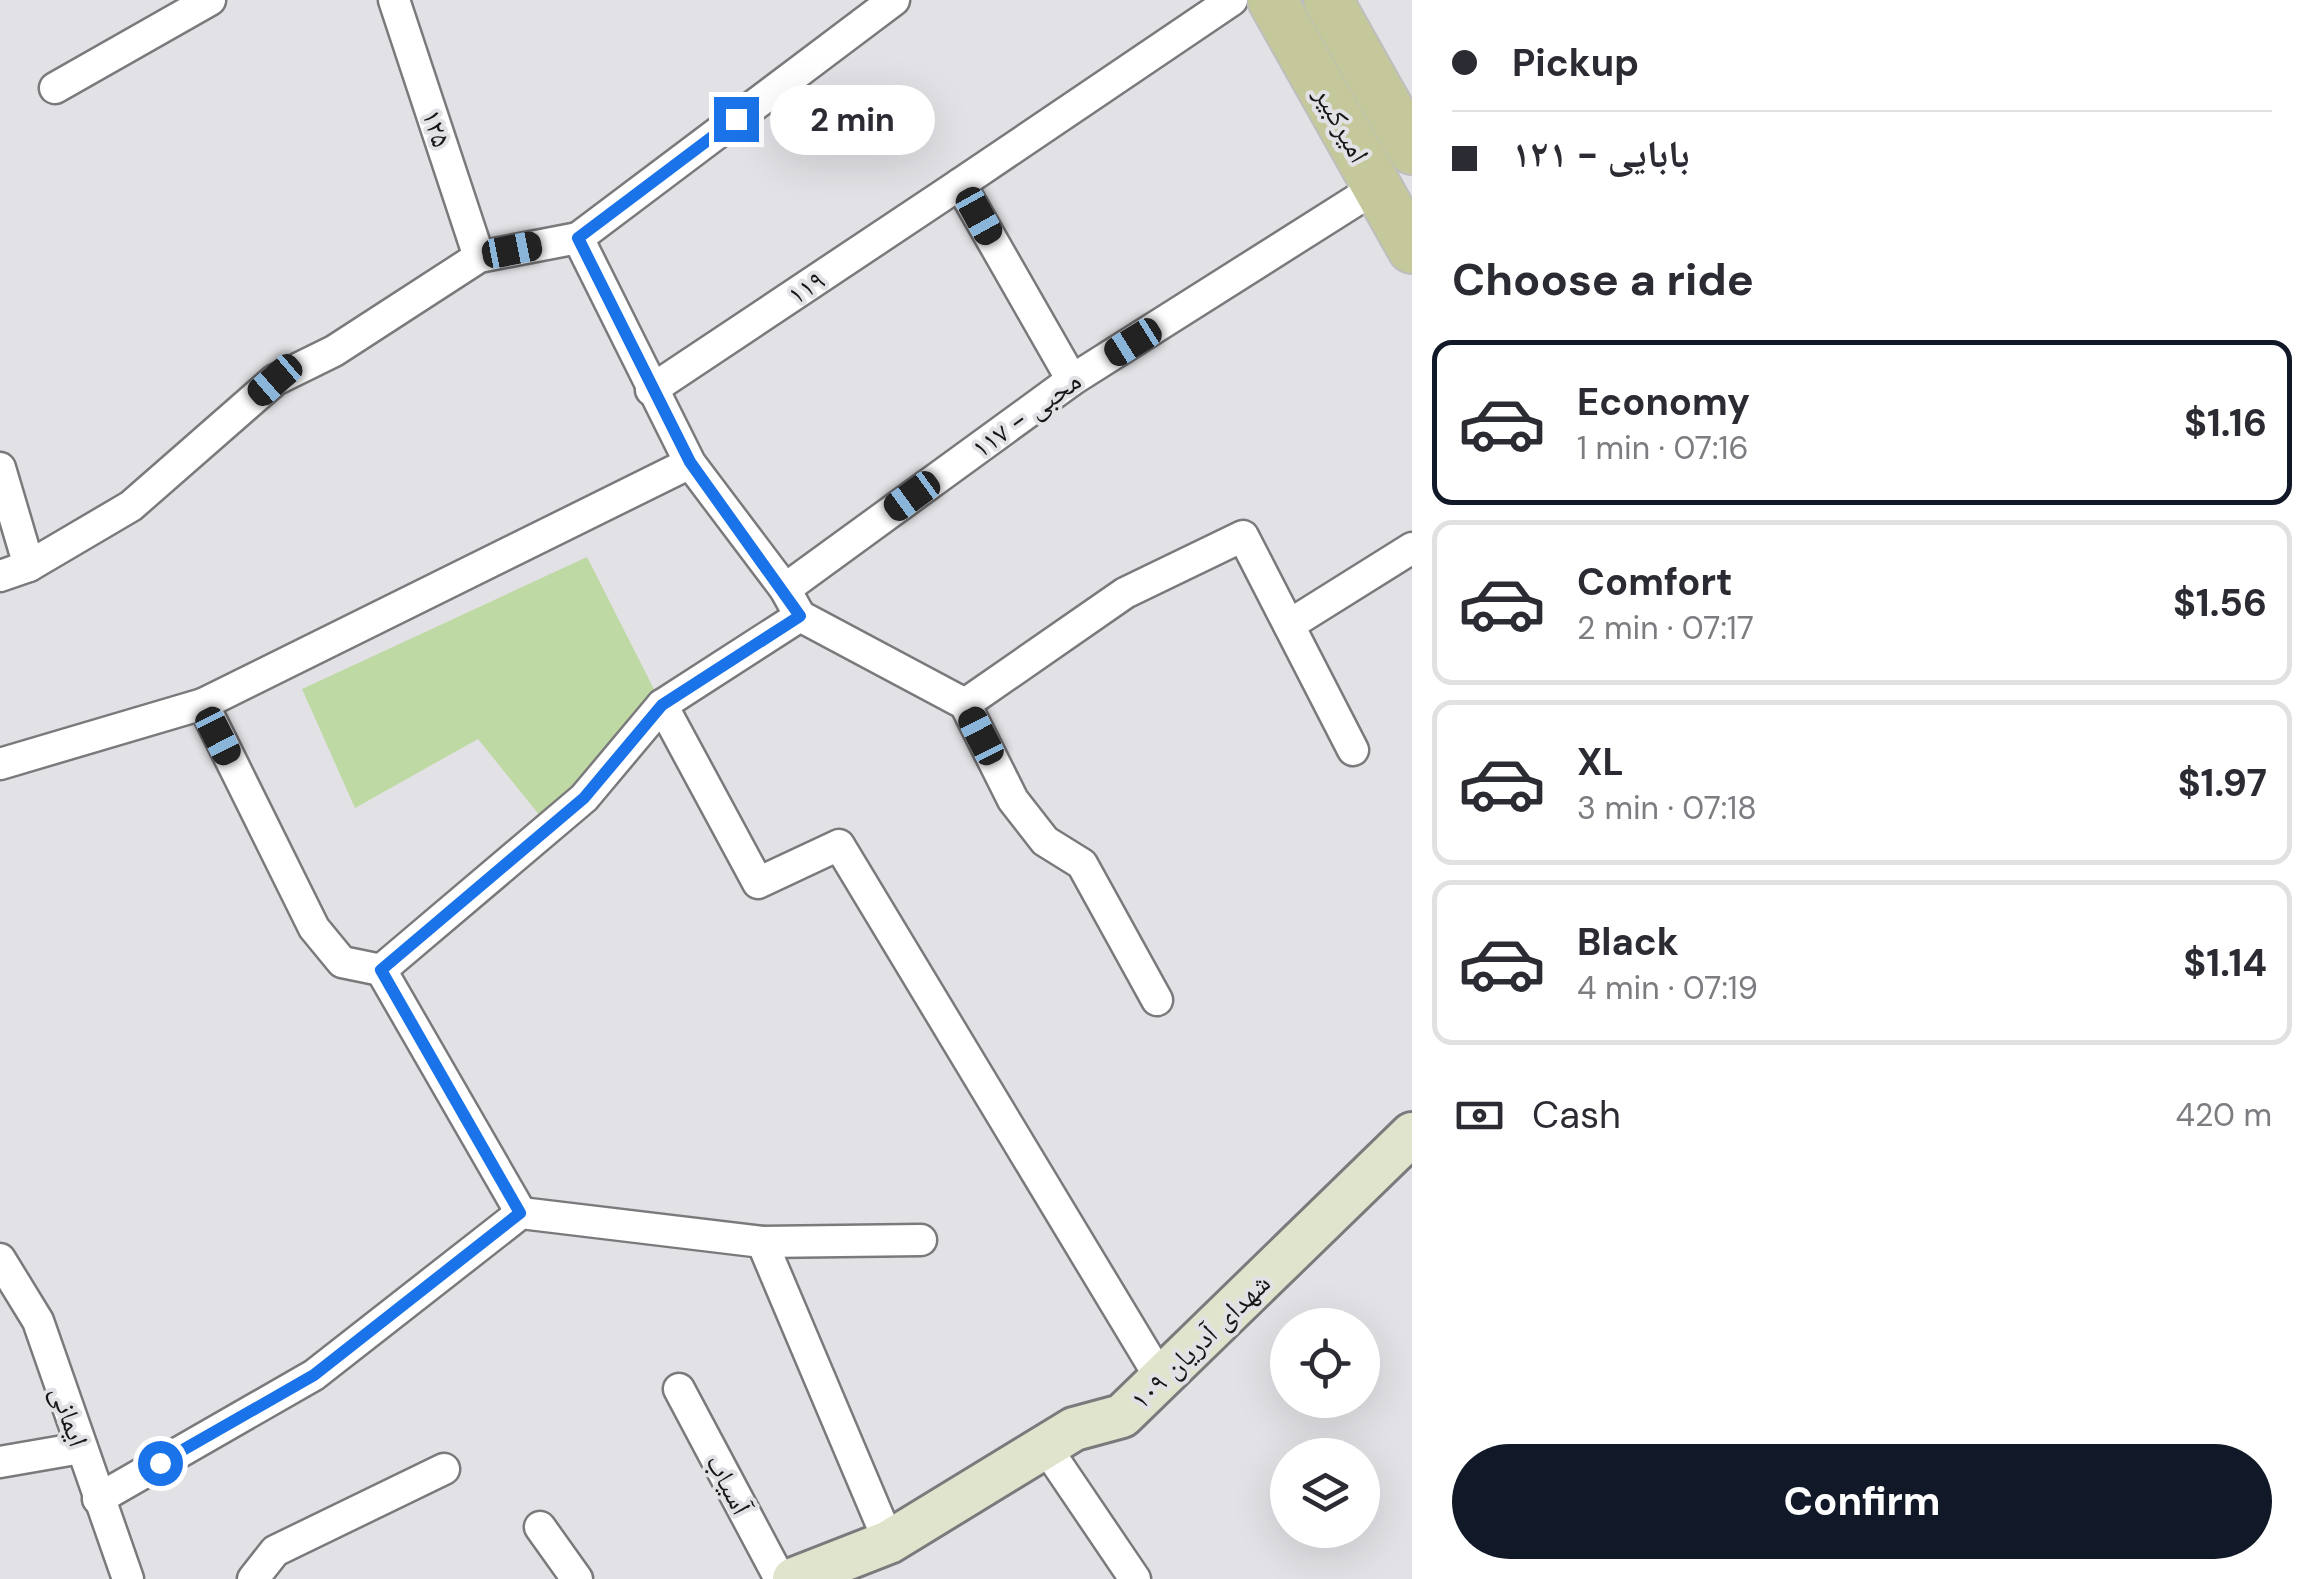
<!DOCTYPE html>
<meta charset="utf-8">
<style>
:root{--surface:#fff;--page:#f7f7f7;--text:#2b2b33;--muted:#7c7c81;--line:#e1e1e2;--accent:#111827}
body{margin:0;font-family:"DM Sans","Noto Naskh Arabic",sans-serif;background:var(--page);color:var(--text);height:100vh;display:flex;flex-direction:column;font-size:38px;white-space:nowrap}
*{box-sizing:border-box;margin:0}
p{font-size:32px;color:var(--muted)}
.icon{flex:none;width:55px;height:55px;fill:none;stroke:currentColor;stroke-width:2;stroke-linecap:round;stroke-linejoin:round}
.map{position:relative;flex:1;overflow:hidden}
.details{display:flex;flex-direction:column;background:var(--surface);width:900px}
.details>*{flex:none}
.hud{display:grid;align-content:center;height:220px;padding:0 40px;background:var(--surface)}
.controls{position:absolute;left:1270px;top:1308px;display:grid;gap:20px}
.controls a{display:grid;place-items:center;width:110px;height:110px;border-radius:50%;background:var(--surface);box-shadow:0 10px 40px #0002;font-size:50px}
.end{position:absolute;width:45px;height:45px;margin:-22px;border:12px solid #1a73e8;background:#fff;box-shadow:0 0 0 5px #fff}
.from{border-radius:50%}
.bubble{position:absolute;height:70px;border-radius:35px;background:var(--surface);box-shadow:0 10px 40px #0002;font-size:32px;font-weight:700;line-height:70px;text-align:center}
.car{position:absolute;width:30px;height:60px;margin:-30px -15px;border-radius:12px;box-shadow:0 0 8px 2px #0007;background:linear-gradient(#222 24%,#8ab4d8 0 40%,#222 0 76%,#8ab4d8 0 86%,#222 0)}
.hud b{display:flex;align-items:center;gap:35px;height:95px;font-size:38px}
.hud b+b{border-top:2px solid var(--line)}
.hud i{width:25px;height:25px;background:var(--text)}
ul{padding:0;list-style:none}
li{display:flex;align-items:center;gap:30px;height:165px;margin:0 20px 15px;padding:0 20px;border:5px solid var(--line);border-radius:20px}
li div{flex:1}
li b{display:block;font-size:38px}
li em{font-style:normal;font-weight:700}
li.selected{border-color:var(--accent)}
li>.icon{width:90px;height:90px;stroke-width:1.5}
h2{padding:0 40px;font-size:45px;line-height:120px}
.pay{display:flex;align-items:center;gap:25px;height:110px;padding:0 40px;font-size:38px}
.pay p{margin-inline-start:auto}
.primary-button{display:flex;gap:20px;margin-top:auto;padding:20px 40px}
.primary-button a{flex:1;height:115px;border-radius:60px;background:var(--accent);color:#fff;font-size:40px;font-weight:700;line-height:115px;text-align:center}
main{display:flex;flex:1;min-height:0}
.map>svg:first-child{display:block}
.green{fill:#bfd9a4}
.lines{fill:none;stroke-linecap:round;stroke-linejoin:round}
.street-casing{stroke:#7a7a7d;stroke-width:35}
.secondary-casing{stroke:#7a7a7d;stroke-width:48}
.primary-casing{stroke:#bebebe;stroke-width:52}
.street{stroke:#fff;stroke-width:30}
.secondary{stroke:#e1e4cd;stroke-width:42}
.primary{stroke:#c4c89a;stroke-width:48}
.route{stroke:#1a73e8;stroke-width:12}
.labels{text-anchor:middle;stroke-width:8;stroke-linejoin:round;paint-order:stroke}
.street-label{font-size:28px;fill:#161617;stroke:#e2e1e5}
</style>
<main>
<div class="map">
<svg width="1412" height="1579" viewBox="0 0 1412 1579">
<rect width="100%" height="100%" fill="#e2e1e5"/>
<path class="green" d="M587,557L662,705L549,827L478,739L355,808L302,689Z"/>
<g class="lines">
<g class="street-casing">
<g id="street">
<path d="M394,0L479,257"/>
<path d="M55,88L210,0"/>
<path d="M960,184L1232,0"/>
<path d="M578,238L894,0"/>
<path d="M651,390L960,184L1072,380"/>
<path d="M0,468L29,566"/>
<path d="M0,576L29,566L131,506L275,380L334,351L479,257L578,238L690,463L785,589L800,616L662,705L584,798L381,970L342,962L314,928L203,704L690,463"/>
<path d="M785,589L1072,380L1377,187"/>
<path d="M800,616L965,704L1013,800L1045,841L1082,864L1157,1000"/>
<path d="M1289,625L1412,548"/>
<path d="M965,704L1125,593L1243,536L1353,750"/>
<path d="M662,705L758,883L839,845L1161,1379"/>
<path d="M0,764L203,704"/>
<path d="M381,970L521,1213"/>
<path d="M762,1242L889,1542"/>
<path d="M0,1259L38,1321L128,1579"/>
<path d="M679,1389L780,1579"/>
<path d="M1047,1449L1135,1579"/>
<path d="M0,1462L81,1448"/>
<path d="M98,1499L314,1375L521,1213L762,1242L921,1240"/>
<path d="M540,1527L577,1579"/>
<path d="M253,1579L275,1551L444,1469"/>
</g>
</g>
<g class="secondary-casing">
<path id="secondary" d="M794,1579L889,1542L1074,1429L1122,1416L1412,1134"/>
</g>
<g class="primary-casing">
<g id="primary">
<path d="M1272,0L1412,249"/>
<path d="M1328,0L1412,150"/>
</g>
</g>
<use href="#street" class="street"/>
<use href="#secondary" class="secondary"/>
<use href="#primary" class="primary"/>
</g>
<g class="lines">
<path class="route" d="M160,1463L314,1375L520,1213L381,970L584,798L662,705L800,616L690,462L578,238L736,119"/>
</g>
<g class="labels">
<g class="street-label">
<text transform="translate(1342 124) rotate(61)" y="10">امیرکبیر</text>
<text transform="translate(437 128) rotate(72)" y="10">۱۲۵</text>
<text transform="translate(806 287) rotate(-34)" y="10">۱۱۹</text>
<text transform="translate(1026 414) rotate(-36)" y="10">محبی - ۱۱۷</text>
<text transform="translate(1200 1341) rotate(-44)" y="10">شهدای آدریان ۱۰۹</text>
<text transform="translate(70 1416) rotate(71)" y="10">ایمانی</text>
<text transform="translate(729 1484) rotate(62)" y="10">آسیاب</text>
</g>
</g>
</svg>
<div class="controls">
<a><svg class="icon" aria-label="locate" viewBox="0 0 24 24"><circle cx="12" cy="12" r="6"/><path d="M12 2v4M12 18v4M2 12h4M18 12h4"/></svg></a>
<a><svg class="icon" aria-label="layers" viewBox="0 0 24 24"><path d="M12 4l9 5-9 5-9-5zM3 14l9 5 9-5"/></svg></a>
</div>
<i class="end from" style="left:160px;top:1463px"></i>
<i class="end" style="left:736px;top:119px"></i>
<div class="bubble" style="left:770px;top:85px;width:165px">2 min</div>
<i class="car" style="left:979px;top:216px;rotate:151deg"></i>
<i class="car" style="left:512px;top:250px;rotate:79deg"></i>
<i class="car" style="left:1133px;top:342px;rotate:238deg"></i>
<i class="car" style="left:275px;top:380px;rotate:229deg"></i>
<i class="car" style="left:912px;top:496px;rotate:234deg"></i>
<i class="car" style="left:218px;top:736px;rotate:153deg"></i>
<i class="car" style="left:981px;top:736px;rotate:333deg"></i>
</div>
<section class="details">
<div class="hud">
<b><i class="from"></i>Pickup</b>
<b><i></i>بابایی - ۱۲۱</b>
</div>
<h2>Choose a ride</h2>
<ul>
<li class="selected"><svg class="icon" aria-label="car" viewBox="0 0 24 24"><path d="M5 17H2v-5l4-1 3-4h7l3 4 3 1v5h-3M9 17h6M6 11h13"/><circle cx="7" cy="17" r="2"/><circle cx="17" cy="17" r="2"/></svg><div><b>Economy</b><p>1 min · 07:16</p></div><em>$1.16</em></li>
<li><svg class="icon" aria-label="car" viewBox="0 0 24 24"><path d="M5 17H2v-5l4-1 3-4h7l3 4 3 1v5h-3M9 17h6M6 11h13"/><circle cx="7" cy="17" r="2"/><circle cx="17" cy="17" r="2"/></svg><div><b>Comfort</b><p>2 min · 07:17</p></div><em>$1.56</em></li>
<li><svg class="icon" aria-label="car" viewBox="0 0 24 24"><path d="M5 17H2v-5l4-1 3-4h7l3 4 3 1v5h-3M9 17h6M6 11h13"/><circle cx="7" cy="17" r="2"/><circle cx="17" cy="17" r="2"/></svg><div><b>XL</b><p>3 min · 07:18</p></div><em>$1.97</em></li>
<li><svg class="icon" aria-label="car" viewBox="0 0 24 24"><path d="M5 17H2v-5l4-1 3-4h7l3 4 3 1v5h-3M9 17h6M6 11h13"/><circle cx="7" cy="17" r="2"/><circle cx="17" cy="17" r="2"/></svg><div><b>Black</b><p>4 min · 07:19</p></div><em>$1.14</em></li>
</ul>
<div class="pay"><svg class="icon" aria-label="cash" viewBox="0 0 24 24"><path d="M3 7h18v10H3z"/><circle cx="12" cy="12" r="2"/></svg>Cash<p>420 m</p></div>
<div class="primary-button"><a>Confirm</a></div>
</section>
</main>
